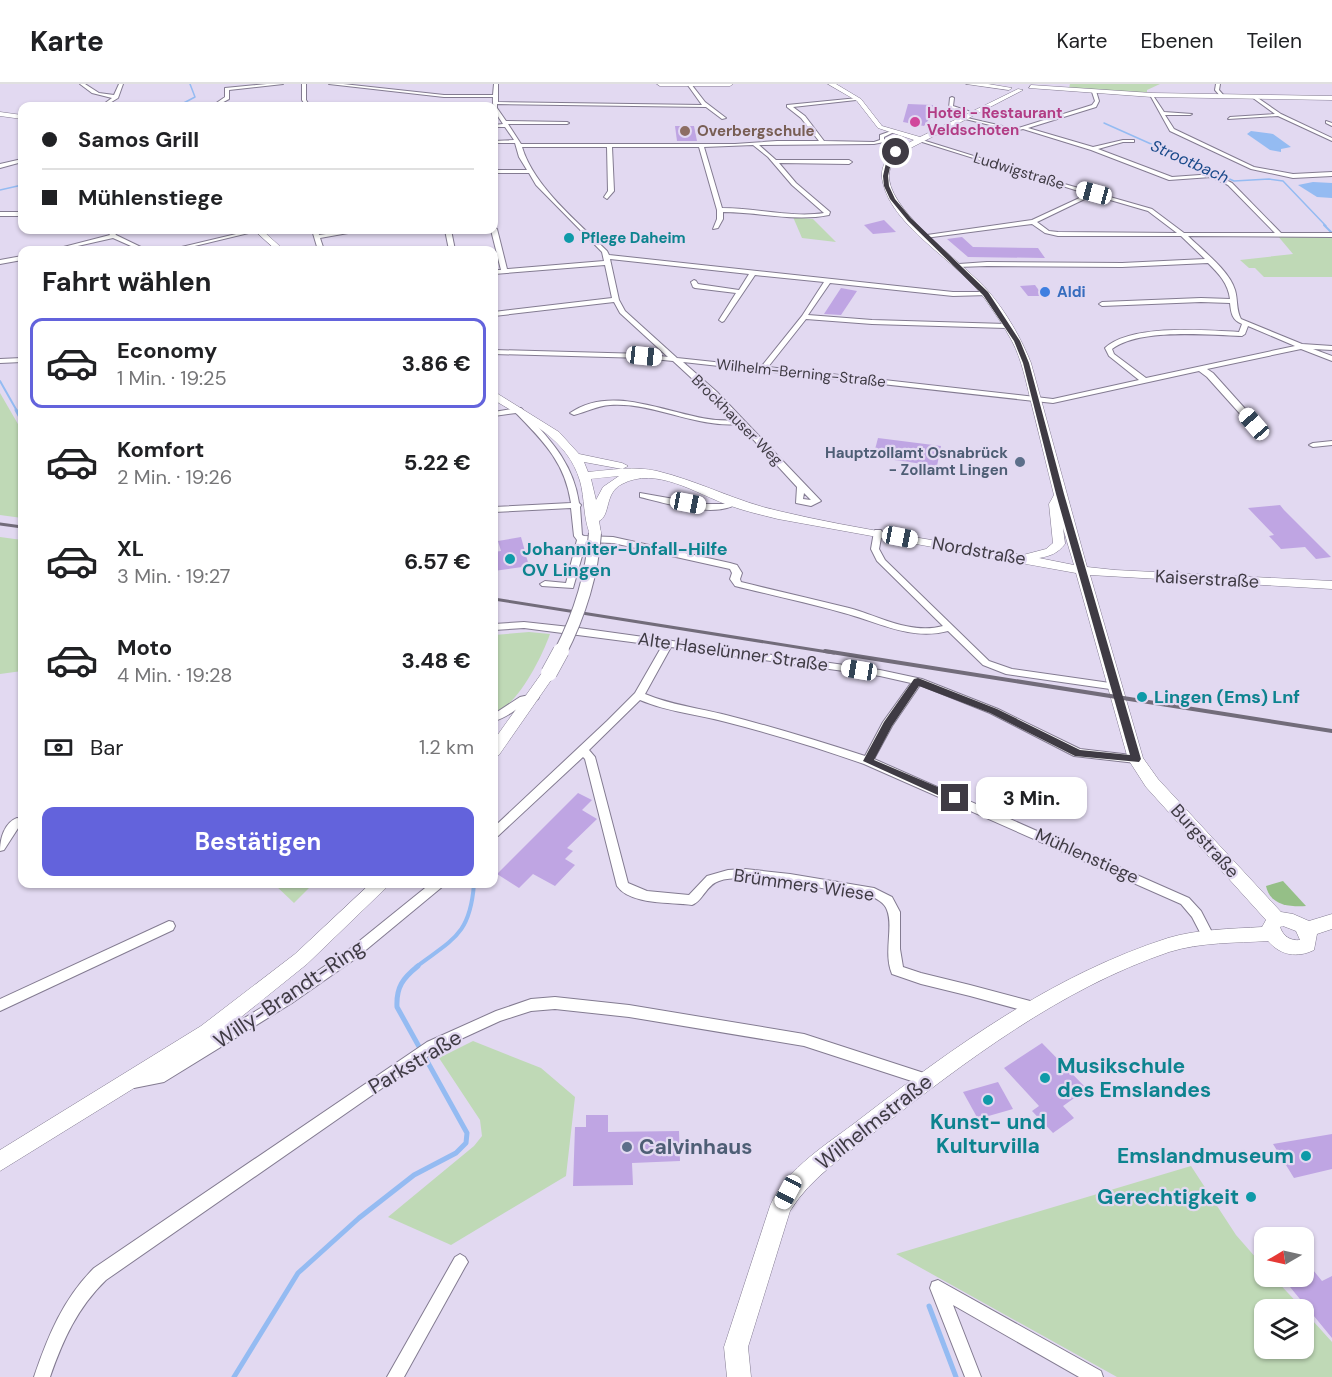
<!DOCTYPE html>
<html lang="de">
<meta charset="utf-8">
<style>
:root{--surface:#fff;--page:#f2f2f2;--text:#202124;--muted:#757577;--line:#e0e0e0;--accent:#6363dc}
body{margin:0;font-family:"DM Sans",sans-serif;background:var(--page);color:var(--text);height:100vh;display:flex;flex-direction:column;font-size:22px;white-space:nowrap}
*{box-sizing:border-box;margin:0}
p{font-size:20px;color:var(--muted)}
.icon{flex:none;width:33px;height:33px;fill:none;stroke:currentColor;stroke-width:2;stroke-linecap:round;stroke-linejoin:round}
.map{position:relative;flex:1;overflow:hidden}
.sheet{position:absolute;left:18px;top:162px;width:480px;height:642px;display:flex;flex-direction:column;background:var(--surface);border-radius:12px;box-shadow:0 2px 4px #0004}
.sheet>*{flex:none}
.top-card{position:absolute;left:18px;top:18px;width:480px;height:132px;border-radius:12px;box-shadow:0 2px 4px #0004;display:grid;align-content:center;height:132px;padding:0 24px;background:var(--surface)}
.needle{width:39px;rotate:261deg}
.controls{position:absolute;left:1254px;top:1143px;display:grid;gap:12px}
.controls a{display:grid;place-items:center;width:60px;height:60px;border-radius:12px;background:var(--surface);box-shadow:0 2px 4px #0004;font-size:30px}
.end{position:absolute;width:27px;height:27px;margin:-14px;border:8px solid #3f3b44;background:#fff;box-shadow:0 0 0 3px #fff}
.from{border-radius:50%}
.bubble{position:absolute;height:42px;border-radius:12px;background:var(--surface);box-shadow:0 2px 4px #0004;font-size:20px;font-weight:700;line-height:42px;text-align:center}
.car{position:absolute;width:18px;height:36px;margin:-18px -9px;border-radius:8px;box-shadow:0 0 4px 2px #0007;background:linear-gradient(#fff 24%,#345 0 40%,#fff 0 76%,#345 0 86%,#fff 0)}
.top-card b{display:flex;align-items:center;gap:21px;height:57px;font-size:22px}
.top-card b+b{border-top:2px solid var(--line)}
.top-card i{width:15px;height:15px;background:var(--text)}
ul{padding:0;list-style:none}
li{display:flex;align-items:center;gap:18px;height:90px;margin:0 12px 9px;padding:0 12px;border:3px solid transparent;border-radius:12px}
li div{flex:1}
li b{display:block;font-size:22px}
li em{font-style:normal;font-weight:700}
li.active{border-color:var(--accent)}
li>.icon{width:54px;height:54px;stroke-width:1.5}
h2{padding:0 24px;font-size:27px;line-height:72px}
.pay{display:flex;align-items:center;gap:15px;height:66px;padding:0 24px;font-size:22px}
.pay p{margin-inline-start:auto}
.button{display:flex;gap:12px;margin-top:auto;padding:12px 24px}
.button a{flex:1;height:69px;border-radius:12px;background:var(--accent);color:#fff;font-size:24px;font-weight:700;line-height:69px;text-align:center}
header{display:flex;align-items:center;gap:36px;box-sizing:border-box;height:84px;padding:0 30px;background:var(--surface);border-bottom:2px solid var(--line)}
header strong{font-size:28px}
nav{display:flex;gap:33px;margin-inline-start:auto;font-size:21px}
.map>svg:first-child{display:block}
.green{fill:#bfd9b6}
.forest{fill:#95bf87}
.water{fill:#94bbf2}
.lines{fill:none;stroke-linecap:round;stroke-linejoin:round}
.stream-far4{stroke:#94bbf2;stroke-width:1.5}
.stream-far3{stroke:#94bbf2;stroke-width:2}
.stream-far2{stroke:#94bbf2;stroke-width:3}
.stream-far1{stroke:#94bbf2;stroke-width:4}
.stream{stroke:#94bbf2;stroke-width:5}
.building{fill:#bfa5e3}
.street-casing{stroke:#837b91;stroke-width:2}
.secondary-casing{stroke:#837b91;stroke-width:1}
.street{fill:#fff;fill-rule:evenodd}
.secondary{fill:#fff;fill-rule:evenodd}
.rail-far1{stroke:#726c7a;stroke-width:3}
.rail{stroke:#726c7a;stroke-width:4}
.secondary-bridge-far1-casing{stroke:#837b91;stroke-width:14;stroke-linecap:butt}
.secondary-bridge-casing{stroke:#837b91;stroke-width:17;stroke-linecap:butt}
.secondary-bridge-far1{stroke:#fff;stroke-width:12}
.secondary-bridge{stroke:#fff;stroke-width:16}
.route{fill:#3f3b44}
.hotel-dot{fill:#d1479c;stroke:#e2d9f1;stroke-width:2}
.education-dot{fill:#8d6e63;stroke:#e2d9f1;stroke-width:2}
.culture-dot{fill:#0f9aa8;stroke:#e2d9f1;stroke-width:2}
.shop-dot{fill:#3f7fe0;stroke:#e2d9f1;stroke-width:2}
.service-dot{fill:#5c6f8a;stroke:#e2d9f1;stroke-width:2}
.labels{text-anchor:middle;stroke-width:4.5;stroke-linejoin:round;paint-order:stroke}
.far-hotel-label{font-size:15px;font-weight:bold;fill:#b23c85;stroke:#e2d9f1;text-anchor:start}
.far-education-label{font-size:15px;font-weight:bold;fill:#785e54;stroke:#e2d9f1;text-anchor:start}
.far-street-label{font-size:15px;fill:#3f3b44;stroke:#e2d9f1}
.far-culture-label{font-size:15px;font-weight:bold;fill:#0d838f;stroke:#e2d9f1;text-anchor:start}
.far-shop-label{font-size:15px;font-weight:bold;fill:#366cbe;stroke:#e2d9f1;text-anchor:start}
.far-service-label{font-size:15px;font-weight:bold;fill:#4e5e75;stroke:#e2d9f1;text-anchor:end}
.far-water-label{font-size:16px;font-style:italic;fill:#19498a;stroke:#e2d9f1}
.culture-label{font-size:18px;font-weight:bold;fill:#0d838f;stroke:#e2d9f1;text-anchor:start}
.street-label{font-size:18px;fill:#3f3b44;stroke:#e2d9f1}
.near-street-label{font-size:21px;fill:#3f3b44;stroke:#e2d9f1}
.near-culture-label{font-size:21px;font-weight:bold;fill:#0d838f;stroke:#e2d9f1;text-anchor:end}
.near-service-label{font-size:21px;font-weight:bold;fill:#4e5e75;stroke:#e2d9f1;text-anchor:start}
</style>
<header>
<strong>Karte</strong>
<nav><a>Karte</a><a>Ebenen</a><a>Teilen</a></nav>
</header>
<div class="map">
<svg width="1332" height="1293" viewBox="0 0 1332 1293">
<rect width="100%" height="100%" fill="#e2d9f1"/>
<g class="green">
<path d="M1070,0H1160L1147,6V9L1069,4Z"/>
<path d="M793,133L813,135L836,158L802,154Z"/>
<path d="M1277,151L1332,152V193H1264L1255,184H1249L1240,176L1293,170Z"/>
<path d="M0,309L22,347V434L0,431Z"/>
<path d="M0,453L22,456V587L0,590Z"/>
<path d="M529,548L550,550C541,575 518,620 494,630V551Z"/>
<path d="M274,800H313L294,819Z"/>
<path d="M473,957L541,984L575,1013L566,1092L451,1161L388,1133L474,1062L482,1052L480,1036L439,974Z"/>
<path d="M1191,1082L1236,1151L1264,1183V1192L1273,1193L1303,1225L1264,1226V1264H1304V1227L1332,1258V1293H1117L896,1170Z"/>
</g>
<path class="forest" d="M1283,797L1306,822C1289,823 1270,821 1266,802Z"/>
<g class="water">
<path d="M1251,47L1273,50L1291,63L1281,65V68L1270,66L1247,50Z"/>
<path d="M1313,98L1332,99V114L1317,113L1298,101Z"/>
</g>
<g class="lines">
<g class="stream-far4">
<path d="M178,22L195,13L190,0"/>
<path d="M1104,39L1234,97L1269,95L1283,97L1326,142"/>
<path d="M0,106L22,101"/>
</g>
<g class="stream-far3">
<path d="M1324,141L1331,148"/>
<path d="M0,297L17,327"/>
</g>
<path class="stream-far2" d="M16,326L22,337"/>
<path class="stream-far1" d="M416,883C453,855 470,851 474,800"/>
<g class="stream">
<path d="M929,1222L956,1293"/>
<path d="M234,1293L298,1189L359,1134L414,1091L456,1069L466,1059L467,1049L397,923C396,903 403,894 418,882"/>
</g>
</g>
<g class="building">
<path d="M908,20L933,21V30L924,42L903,38Z"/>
<path d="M675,42H694L697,57H677Z"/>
<path d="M884,136L896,148L873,150L864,141Z"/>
<path d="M962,153L973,163L1038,164L1045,174L968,173L947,155Z"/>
<path d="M1035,201L1043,212H1028L1020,202Z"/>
<path d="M841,204L857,207L841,231L824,230Z"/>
<path d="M878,354L941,362L937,382L873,373Z"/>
<path d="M1280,421L1284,426L1331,473L1316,475L1305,463L1281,465L1269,452L1274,451L1248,424Z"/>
<path d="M521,453L529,482L494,487V468L501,467L498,457Z"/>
<path d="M578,709L592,716L582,726L597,735L567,764L573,767L565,775L575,781L555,802L533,790L519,804L497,790Z"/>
<path d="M1042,959L1087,1005L1063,1022L1074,1034L1053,1049L1032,1027L1039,1022L1004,984Z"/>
<path d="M998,998L1013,1025L978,1035L963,1008Z"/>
<path d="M586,1031H608V1048L679,1047L680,1077L632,1079L633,1101L573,1102L575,1043H586Z"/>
<path d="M1332,1050V1085L1294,1094L1273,1060Z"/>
<path d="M1304,1175L1322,1197L1332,1192V1254L1281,1192H1304Z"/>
</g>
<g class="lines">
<g class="street-casing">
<g id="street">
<path d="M80,0H85L99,9L114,11L119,0H123L118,14L105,22H101L112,14L92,9Z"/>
<path d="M267,0H283L229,6V15L216,22H212L225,13V4Z"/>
<path d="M302,0H306V16L310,22H306L302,16Z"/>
<path d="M329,0H343L444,11H493L494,0H498V18L702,21L687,0H691L705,18L726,34L722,35L706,23L497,20V24L506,37L567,38L569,39L567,40H508L521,60H735L777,57H819L801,34L787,23V21L858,14L856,16L793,23L805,32L824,57L874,58L880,56V51L894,46V48L884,53V58L874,60L759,61L776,76H849L852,78L849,80L779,79L796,99L830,128L829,131C794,138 758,128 723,128V135L718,144L713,145L717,135V126L699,63H612L614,107L607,115L604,113L608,107L607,63H522C534,103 578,138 607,167L609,171L953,208H986L988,209V211L953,212L830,199L808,231L872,236L1006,240L1009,242L1006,244L872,240L806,235L768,283L1053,315L1139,296L1109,272L1105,264C1131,240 1204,246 1239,248L1242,240C1232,236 1231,229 1230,219L1201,218L1102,222L1099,220L1102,218L1201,214L1230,215C1228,199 1219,190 1208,179L1122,183L987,182L957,183V181L959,180L987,178L1122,179L1205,175L1181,152H1058L1045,149L1032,140L925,154L924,153L927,151L1032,136L1088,110L919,57V55L1054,97L1152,125L1184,149H1275L1228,101L1211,93L1169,96L1091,66L1023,45L1015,47L961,34L963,33L1015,45L1092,21L1095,17L1092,8L1096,7L1099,17L1096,23L1028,44L1093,63L1123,56H1134V58H1123L1098,65L1172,93L1214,90L1232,99L1281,149H1332V153L1188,152C1203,167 1229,186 1235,206C1238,216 1236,226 1241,235L1302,260L1332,262V266L1313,265L1332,272V277L1301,265L1207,285L1213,289L1257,338L1258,340L1254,342H1251L1207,293L1199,287L1053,319L683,278L717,308L821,417L811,422L796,419L797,403L739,340C694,344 654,318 610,321C597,322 586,328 574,331L570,329C619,295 683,341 735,336L711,312L673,277L644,274L494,270V266L644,270L668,273L620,229L614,218L494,232V228L612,214L605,181L494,190V186H501L491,146H494V143L497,145L507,185L604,177L602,168L536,101L529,89H494V86H527L519,73L515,59H494V57L514,56L505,43H494V41L503,40C497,30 492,26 493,13H444ZM753,61L768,73L792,101L824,129C792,134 756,124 722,124L704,63ZM1093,111L1148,127L1177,149L1058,148L1049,147L1037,138ZM610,175L749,190L739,206L698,200L696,197L694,196L691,198L693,203L695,204L736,209L719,236L722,238L724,237L755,191L824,198L802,232L761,283L677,274L625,227L619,216ZM1248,242L1295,262L1146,294L1114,270L1112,265C1141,244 1206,251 1242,252L1245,250ZM804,409L811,416L803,415Z"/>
<path d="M1216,0H1220L1219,6L1225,13H1221L1215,6Z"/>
<path d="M1152,10L1164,28L1192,30L1190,31H1165L1174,45L1254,83L1293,90L1332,88V92L1293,94L1251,85L1170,47L1150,11Z"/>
<path d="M1255,12L1281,30L1332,54V57L1278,32L1228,35L1230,33L1275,30L1253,14Z"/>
<path d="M952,13L954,14L953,22L974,29V31L949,24L950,14Z"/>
<path d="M1326,37L1332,39V42L1326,39Z"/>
<path d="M22,75V78L0,84V80Z"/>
<rect x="0" y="128" width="22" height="4"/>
<path d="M107,146H113L116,151L147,166H140L113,154L60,166H52L110,151Z"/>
<path d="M253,146H261L178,166H169Z"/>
<path d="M312,146H318L319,151L354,146H365L320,154L324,166H318Z"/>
<path d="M445,146H451L455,166H449Z"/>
<path d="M22,172V176L0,180V176Z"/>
<path d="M22,274V278L0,279V275Z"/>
<path d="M518,324H521C548,354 573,377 579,419L581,421L580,423L582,451L584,452L613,453L730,479L737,481L742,489L740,495L741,498C777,507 813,515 849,524C879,532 911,551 943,542L877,477L871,465L874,448L875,446H881L882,448L879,465L885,476L989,577L1012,585L1117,600L1122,603L1117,606L1006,590L983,581L948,547C911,557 878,538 844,529C808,519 771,511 735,502L730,495L732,489L730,485L613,459L586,458L573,504L542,502L540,500L545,497L566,499L577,456L574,452L571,424L494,428V423L571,419C565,378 543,357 516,329L494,332V328Z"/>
<path d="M1332,357V361L1313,363L1309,361L1313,359Z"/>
<path d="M640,409L702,420H724L734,416L738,419C716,435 665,419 640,413Z"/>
<path d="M524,538L579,544L880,586L922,595L998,625L1080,665L1140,672L1141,675L1140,678L1136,679L1074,672L990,629L920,601L892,642L874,675L1189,814L1201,827L1215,854L1213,858L1209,859L1205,858L1192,833L1181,820L864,680C819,664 773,650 726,638C697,630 668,628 640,616L589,666L595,673L628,799L647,807L689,811L707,792L728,786L745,785L790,790L874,804L892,813L900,828V865L903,883L921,889L970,901L1034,918L1039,920L1041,924L1039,928L1034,930L1025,927L970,912L921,900L892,890C883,869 894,842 887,826C885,819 876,814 870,812C860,809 848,808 838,807C810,802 744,788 719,797C706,801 703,817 692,821C671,818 630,821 617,802L585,675L583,673L498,752L494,753V743L607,637L635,609L662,562L524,544L494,546V540ZM671,563L880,592L911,599L883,638L865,672C819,657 773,643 726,631C699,624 671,621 645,610Z"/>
<path d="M534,610L539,613L538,615C521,619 510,633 494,637V630L520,613Z"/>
<path d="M17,734L21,735L22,738L4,766L0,767C0,755 4,739 17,734Z"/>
<path d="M430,800H444L442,803L355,875L292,919L164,998L134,1004L129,1002L127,998L129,994L156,988L282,911L347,867Z"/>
<path d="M169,837L173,838L175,842L173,846L0,927V915Z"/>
<path d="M555,913L629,921L804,950L927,990L932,992L934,996L932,1000L927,1002L804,962L629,933L555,925L531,927L500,937L437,966L106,1196C77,1224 63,1256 50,1293H34C48,1252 63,1215 94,1184L427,958L496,927L531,915Z"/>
<path d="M460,1170L465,1173L468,1178L465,1183L404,1293H387L455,1173Z"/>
<path d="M938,1196L1101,1287L1103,1293H1079L953,1221L981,1293H965L930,1204L932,1198Z"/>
</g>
</g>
<g class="secondary-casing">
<g id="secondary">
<path d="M657,0H733L730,2H660Z"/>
<path d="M828,0H836L861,15L882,42L920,53L1018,5L1023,6L899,70C893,77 888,85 889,95C894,132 964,179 989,208C1006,228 1021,254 1031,279L1087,483L1115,486L1332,497V505L1090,491L1143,674L1158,695L1281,828L1293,830L1309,837L1332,830V845L1317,850L1314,866C1298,874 1281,872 1268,857C1236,859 1201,858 1169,868C1060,905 966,977 876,1047C846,1071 811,1093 790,1127L748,1263L751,1293H727L724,1263L770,1122C787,1083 828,1060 860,1035C955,962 1053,891 1168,854C1198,845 1231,845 1262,843L1266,836L1146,703L1128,675L1076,489L778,435C762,431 744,427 728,421C695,409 656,382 622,400C604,409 611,431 599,437L601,449L595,453L591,452C583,436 585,414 580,397C568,355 528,337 494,316V309L498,310L559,348L579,370L622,379L628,382L622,385L584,378L588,388C610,386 635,382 657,387C699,397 737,418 779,427C859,446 942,457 1023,471L1046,465L1053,459L1049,420L1054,411C1046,380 1039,349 1031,318C1026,298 1022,276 1012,257C1004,242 994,228 985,215C959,178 893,144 883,99C877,76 897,65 914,56L878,44L857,17ZM619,392L603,403L596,416L591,395ZM1063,444L1074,481L1039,474C1051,472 1058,469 1065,460ZM1283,842L1296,847L1300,856C1290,857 1283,852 1280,843Z"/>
<path d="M966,0H988L1012,4L1009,6Z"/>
<path d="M1031,1L1152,9L1332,12V16L1152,13L1029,4Z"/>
<path d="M0,28L22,31V35L0,32Z"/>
<path d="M254,146H262L284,166H276Z"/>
<path d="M549,584L556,589L499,671L494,672V656L544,586Z"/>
<path d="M370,800H390L307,880L215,954L0,1087V1066L201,942L295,870Z"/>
</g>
</g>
<use href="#street" class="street"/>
<use href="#secondary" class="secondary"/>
<g class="rail-far1">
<path d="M0,440L22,443"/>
<path d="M494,515L834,569"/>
</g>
<path class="rail" d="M825,567L1332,647"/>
<g class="secondary-bridge-far1-casing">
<path id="secondary-bridge-far1" d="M560,569C580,530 592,492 595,449"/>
</g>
<g class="secondary-bridge-casing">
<path id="secondary-bridge" d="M549,589L561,567"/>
</g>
<use href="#secondary-bridge-far1" class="secondary-bridge-far1"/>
<use href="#secondary-bridge" class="secondary-bridge"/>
</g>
<path class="route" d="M894,67L898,68L891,79L888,92L889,102L895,115L911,134L988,208L1020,257L1029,279L1064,410L1141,675L1139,678L1075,672L990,629L919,602L892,642L874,676L959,712V717H951L863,677L884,638L914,595L918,594L997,625L1080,666L1130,671L1056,410L1023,279L1014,257L983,211L908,137L890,115L884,102L883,92L886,79Z"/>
<circle class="hotel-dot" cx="915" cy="38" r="6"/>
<circle class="education-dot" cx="685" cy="47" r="6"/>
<g class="culture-dot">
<circle cx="569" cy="154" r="6"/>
<circle cx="510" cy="475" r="6"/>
<circle cx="1142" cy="613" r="6"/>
<circle cx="1045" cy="994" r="6"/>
<circle cx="988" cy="1016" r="6"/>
<circle cx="1306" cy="1072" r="6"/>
<circle cx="1251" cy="1113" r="6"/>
</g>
<circle class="shop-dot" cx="1045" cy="208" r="6"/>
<g class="service-dot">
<circle cx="1020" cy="378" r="6"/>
<circle cx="627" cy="1063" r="6"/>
</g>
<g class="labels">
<g class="far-hotel-label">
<text x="927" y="34">Hotel - Restaurant<tspan x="927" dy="17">Veldschoten</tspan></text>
</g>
<g class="far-education-label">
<text x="697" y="52">Overbergschule</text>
</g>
<g class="far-street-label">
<text transform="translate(1019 87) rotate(17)" y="5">Ludwigstraße</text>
<text transform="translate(801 289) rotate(6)" y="5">Wilhelm-Berning-Straße</text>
<text transform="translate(737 336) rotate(45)" y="5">Brockhauser Weg</text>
</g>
<g class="far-culture-label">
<text x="581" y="159">Pflege Daheim</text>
</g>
<g class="far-shop-label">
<text x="1057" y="213">Aldi</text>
</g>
<g class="far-service-label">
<text x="1008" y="374">Hauptzollamt Osnabrück<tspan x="1008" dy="17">- Zollamt Lingen</tspan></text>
</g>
<g class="far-water-label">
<text transform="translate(1190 77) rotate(24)" y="6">Strootbach</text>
</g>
<g class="culture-label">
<text x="522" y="471">Johanniter-Unfall-Hilfe<tspan x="522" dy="21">OV Lingen</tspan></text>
<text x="1154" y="619">Lingen (Ems) Lnf</text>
</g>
<g class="street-label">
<text transform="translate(979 467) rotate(10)" y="6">Nordstraße</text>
<text transform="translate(1207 495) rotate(3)" y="6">Kaiserstraße</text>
<text transform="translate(733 568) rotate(8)" y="6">Alte Haselünner Straße</text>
<text transform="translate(1205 757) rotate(48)" y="6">Burgstraße</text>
<text transform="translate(1087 772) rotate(24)" y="6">Mühlenstiege</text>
<text transform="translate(804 801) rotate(8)" y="6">Brümmers Wiese</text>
</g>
<g class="near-street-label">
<text transform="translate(289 910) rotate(-34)" y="7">Willy-Brandt-Ring</text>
<text transform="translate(415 978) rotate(-31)" y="7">Parkstraße</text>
<text transform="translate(874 1038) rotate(-38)" y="7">Wilhelmstraße</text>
</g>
<g class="near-culture-label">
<text x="1057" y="989" text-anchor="start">Musikschule<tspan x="1057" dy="24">des Emslandes</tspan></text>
<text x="988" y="1045" text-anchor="middle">Kunst- und<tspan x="988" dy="24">Kulturvilla</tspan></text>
<text x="1294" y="1079">Emslandmuseum</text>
<text x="1239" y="1120">Gerechtigkeit</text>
</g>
<g class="near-service-label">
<text x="639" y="1070">Calvinhaus</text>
</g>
</g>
</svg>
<div class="controls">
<a><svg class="needle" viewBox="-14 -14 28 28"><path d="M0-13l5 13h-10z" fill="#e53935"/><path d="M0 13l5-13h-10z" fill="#757577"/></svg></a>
<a><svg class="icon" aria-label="layers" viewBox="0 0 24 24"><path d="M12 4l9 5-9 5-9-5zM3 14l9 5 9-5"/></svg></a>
</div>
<i class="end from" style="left:896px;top:68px"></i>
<i class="end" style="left:955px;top:714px"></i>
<div class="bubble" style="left:976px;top:693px;width:111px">3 Min.</div>
<i class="car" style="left:1094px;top:109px;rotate:285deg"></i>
<i class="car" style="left:644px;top:272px;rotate:96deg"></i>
<i class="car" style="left:1254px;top:340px;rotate:319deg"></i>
<i class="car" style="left:688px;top:419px;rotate:101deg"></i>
<i class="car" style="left:900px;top:453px;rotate:101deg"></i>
<i class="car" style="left:859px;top:586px;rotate:279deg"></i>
<i class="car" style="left:788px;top:1108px;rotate:208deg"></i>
<div class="top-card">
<b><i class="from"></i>Samos Grill</b>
<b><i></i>Mühlenstiege</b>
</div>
<section class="sheet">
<h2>Fahrt wählen</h2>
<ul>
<li class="active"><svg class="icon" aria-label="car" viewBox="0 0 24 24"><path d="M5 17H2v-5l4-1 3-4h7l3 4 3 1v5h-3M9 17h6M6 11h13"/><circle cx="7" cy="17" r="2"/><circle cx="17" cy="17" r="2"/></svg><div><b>Economy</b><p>1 Min. · 19:25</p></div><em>3.86 €</em></li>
<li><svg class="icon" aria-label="car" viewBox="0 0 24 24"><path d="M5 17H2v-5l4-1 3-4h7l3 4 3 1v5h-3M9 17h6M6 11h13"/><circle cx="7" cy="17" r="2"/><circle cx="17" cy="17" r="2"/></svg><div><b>Komfort</b><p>2 Min. · 19:26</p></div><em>5.22 €</em></li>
<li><svg class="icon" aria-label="car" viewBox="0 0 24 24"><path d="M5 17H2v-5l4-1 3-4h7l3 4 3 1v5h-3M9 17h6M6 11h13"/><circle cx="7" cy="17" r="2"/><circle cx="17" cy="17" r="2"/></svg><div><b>XL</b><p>3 Min. · 19:27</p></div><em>6.57 €</em></li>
<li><svg class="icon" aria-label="car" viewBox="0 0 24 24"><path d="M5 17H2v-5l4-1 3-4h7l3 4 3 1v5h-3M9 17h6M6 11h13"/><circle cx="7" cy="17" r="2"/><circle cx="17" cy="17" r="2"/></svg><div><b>Moto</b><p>4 Min. · 19:28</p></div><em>3.48 €</em></li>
</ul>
<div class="pay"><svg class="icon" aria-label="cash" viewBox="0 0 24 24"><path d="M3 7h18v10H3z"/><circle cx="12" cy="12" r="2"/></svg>Bar<p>1.2 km</p></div>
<div class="button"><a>Bestätigen</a></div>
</section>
</div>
